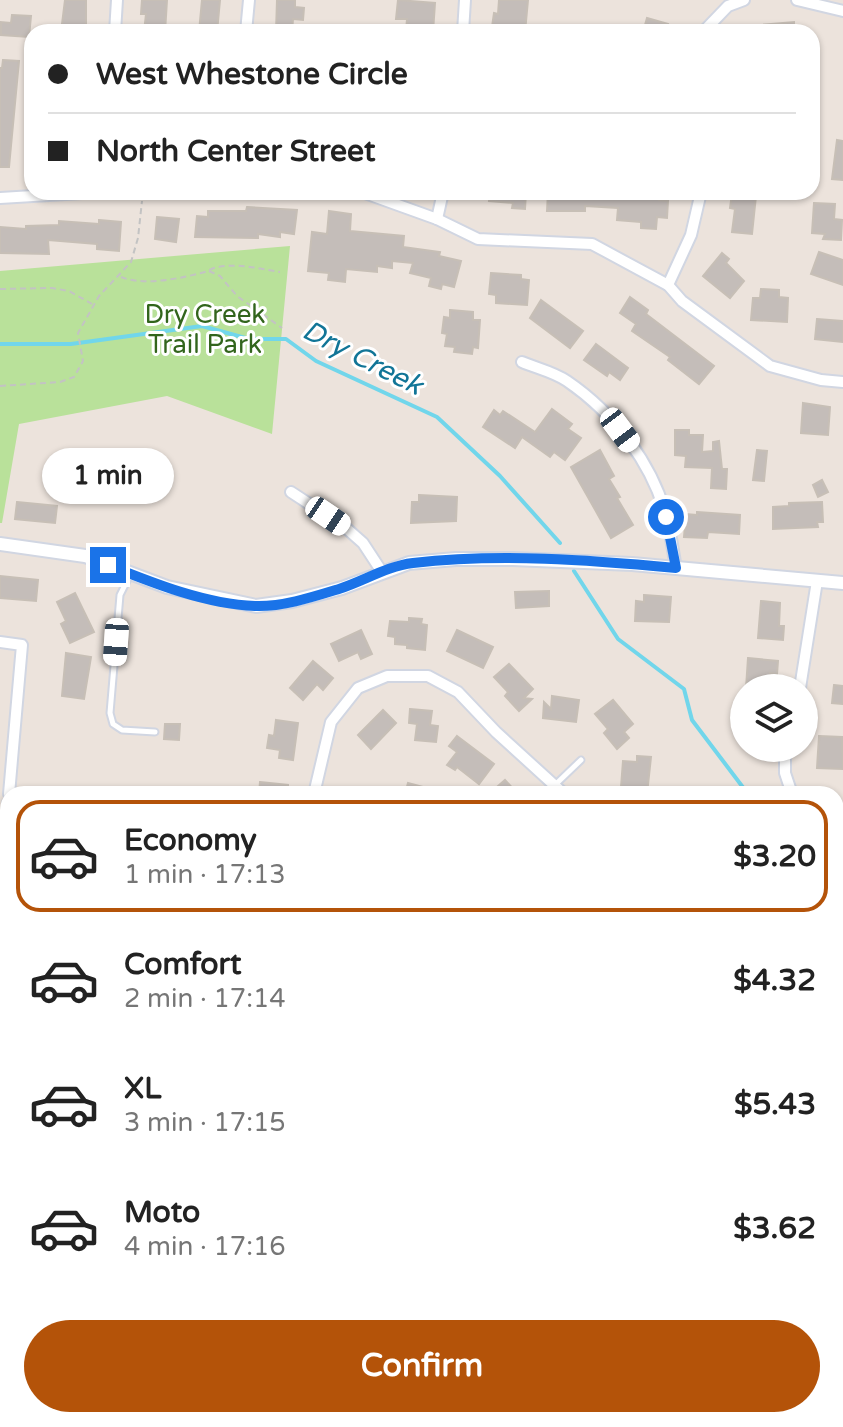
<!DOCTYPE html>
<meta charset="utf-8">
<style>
:root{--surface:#fff;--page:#f2f2f2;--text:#222;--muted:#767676;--line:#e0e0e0;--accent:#b45309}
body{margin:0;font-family:"Varela Round",sans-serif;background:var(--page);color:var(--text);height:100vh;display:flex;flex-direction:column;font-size:30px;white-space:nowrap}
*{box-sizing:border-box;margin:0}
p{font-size:26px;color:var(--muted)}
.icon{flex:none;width:44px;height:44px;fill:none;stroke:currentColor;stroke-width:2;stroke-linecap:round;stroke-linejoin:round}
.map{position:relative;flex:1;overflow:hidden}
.details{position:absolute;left:0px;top:786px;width:844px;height:642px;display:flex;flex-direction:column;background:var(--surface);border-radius:24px 24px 0 0;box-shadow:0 2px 6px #0004}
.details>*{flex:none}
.guide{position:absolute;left:24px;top:24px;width:796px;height:176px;border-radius:24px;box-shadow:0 2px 6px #0004;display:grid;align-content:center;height:176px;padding:0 24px;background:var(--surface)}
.controls{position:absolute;left:730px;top:674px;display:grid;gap:16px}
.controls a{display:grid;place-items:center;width:88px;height:88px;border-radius:50%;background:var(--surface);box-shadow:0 2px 6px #0004;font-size:40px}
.end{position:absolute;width:36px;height:36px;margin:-18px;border:10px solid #1a73e8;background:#fff;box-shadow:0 0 0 4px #fff}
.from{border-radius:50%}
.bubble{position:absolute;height:56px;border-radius:28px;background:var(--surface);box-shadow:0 2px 6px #0004;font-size:26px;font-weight:700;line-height:56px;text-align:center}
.car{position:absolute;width:24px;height:48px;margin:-24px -12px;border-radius:10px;box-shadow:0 0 6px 2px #0007;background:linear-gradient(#fff 24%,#345 0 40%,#fff 0 76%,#345 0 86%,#fff 0)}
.guide b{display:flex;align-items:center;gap:28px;height:76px;font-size:30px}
.guide b+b{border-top:2px solid var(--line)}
.guide i{width:20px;height:20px;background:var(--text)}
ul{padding:14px 0 0;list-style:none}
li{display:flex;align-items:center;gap:24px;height:112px;margin:0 16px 12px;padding:0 8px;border:4px solid transparent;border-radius:24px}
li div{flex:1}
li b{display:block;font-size:30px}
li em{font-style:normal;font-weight:700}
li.on{border-color:var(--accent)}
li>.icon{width:72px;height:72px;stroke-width:1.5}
.primary-button{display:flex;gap:16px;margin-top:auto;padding:16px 24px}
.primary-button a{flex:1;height:92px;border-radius:48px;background:var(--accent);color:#fff;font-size:32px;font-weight:700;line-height:92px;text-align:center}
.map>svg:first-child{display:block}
.green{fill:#b9e19a}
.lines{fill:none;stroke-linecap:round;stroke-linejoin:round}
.stream{stroke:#71d6eb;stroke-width:4}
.building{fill:#c4bdb9;stroke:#c7bfb6;stroke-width:2}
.service-casing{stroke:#d1d6e2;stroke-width:9}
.minor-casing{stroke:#d1d6e2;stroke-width:14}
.tertiary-casing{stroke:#d1d6e2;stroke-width:16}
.path{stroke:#c3c3c3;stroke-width:2;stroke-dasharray:6 4;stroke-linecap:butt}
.service{stroke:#fff;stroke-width:5}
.minor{stroke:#fff;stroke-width:10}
.tertiary{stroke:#fff;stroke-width:12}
.route{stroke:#1a73e8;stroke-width:10}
.labels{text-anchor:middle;stroke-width:6;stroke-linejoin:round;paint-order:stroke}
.park-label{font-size:26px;fill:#32651c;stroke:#fff}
.water-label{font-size:28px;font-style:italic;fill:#117597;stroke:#fff}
</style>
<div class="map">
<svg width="843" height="1427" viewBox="0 0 843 1427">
<rect width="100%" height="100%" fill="#ece3dc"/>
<g class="green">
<path d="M290,246L272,434L167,396L19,424L2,523H0V271Z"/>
<path d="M8,1318V1420H543V1427H0V1332Z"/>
</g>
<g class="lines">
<g class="stream">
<path d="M0,344H71L202,326L249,339H286L316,361L437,417L500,476L560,543"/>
<path d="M574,571L618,639L684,689L692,720L748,794"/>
<path d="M836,1107L843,1117"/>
</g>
</g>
<g class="building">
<path d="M65,0H86V32H61Z"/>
<path d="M142,0H167L165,32H144L146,14H141Z"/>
<path d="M202,0H220L217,32H199Z"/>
<path d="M277,0H295V7L304,8L303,20L293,19L292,32H276Z"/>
<path d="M398,0L435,3L433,32H406L407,19H396Z"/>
<path d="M499,0H528L525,32H505L506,29L492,27L494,13L498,14Z"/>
<path d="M12,15L31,16L29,37L1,35V22L11,23Z"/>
<path d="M647,18L668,24L666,32H643Z"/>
<path d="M794,22V32H760V25Z"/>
<path d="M3,60L19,61L9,167H0V68H2Z"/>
<path d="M837,140L843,141V180L832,179Z"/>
<path d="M490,192H526L525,209L512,208L513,203L489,201Z"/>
<path d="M548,192H609L659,197V200L668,201L667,218L657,217L656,229L641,228V222L617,220L618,208L585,206V211H547Z"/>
<path d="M732,194L756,196L752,234L732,232L735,209L730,208Z"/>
<path d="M814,203L835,204L834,219L842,220L841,240L823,239L825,234L812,233Z"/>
<path d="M247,207L297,210L294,234L280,232V237L258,234V238L195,237L197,216L208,217V211H246Z"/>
<path d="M329,211L351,214L350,231L404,236L403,247L440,252L439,256L461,261L454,287L442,284L441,289L429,286L431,278L410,273L413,263L392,261V268L377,266V272L346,269L345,282L328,280L329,273L308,271L312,232L327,234Z"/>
<path d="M157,217L179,219L176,242L155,239Z"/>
<path d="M99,220L121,222L119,251L97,249V244L48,240L49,254L0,253V227L26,229V226L59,225V221L99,224Z"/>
<path d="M819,252L843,260V285L811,274Z"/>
<path d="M722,253L729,259L726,263L744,281L730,298L703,276Z"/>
<path d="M491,273L521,275V279L529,280L527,305L496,303V295L489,294Z"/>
<path d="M761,289L779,290V297L788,298L787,322L751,320L753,298H760Z"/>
<path d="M630,297L648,310L646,314L714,366L699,384L668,360L670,357L632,331L636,324L620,313Z"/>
<path d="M541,300L583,331L570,348L530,318Z"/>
<path d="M450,310L473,312V320H480L478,348L473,347L472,354L454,352L455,347L445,346L447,334L442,333L444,317L450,318Z"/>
<path d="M817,319L843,321V342L815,339Z"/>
<path d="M596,344L628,368L620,380L609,372L607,376L584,360Z"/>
<path d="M803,403L830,407L828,435L801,433Z"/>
<path d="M552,409L572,424L568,429L581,438L565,460L554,452L550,457L522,437L515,448L483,427L494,410L500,415L503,411L535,432Z"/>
<path d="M675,430H689V435H703L702,452L713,451V442L719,441L722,469H727L726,489L711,488L712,468L685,467L686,456L675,455Z"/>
<path d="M600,450L614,476L609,479L620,497L617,498L633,525L611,538L571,467Z"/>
<path d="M757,450L767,451L764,481L753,480Z"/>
<path d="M822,480L828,492L818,497L813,485Z"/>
<path d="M419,495L457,497L456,521L411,523L412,502H419Z"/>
<path d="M17,502L57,506L55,523L15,519Z"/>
<path d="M822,502L823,522H817L818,527L773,529V507L789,506V503Z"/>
<path d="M697,512L740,515L739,534L708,532L707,538L684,537L686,514L697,515Z"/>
<path d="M0,576L38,580L36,601L0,598Z"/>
<path d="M549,591V606L516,608L515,592Z"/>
<path d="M75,593L94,632L70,643L61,624L66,621L57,602Z"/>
<path d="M644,595L671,597L669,622L635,621L636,601L644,602Z"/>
<path d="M761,601L780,603L779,626H784L783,640L758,638Z"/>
<path d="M409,618L422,619L421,624L427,625L425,650L407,648V645L395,644V637L388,636L390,621L409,622Z"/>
<path d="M361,630L372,654L361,659L358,652L339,661L331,644Z"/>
<path d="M457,630L493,647L483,668L447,651Z"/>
<path d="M66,653L91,657L84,699L62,696Z"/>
<path d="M748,658L778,661L777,674L770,673L769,688H746Z"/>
<path d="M313,661L333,678L323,690L317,684L303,700L290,688Z"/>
<path d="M509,664L533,689L524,698L532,699L519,711L505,696L508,692L494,677Z"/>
<path d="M834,685L843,686V704L832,703Z"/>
<path d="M552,696L579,700L576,722L543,718L544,702L551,709Z"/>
<path d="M613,700L633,724L624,732L629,738L617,749L604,733L608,729L595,714Z"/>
<path d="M410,709L432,711L430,725L438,726L436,742L415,740L417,724L409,723Z"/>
<path d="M383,710L396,723L371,749L358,735Z"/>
<path d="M276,720L298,723L293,760L279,758L280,750L267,748L269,735L274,736Z"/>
<path d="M165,724H180L179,740L164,739Z"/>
<path d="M457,736L494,764L479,784L457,767L455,770L447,765L457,752L449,746Z"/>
<path d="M819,736L842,737L843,769L817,768Z"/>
<path d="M637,756L651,757L647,794H629L630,788L621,787L623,761L637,762Z"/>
<path d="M505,780L518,794H489Z"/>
<path d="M260,782L288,785V794H259Z"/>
<path d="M408,783L438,791V794H405Z"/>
</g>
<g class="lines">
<g class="service-casing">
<g id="service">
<path d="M130,575L120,595L110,713L113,724L122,730L155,732"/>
<path d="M556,784L581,760"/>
</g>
</g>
<g class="minor-casing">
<g id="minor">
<path d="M797,0L843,11"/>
<path d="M115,32L117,0"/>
<path d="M246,32L249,0"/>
<path d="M463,32L465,0"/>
<path d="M703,32L728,6L744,0"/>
<path d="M362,192L437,219L478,239L592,244L668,285L682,301L770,366L821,380L843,382"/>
<path d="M0,198L99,192"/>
<path d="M437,219L443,192"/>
<path d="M668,285L691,235L701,192"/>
<path d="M522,362C536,368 554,372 567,381C614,413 653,464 667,519C671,535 673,552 676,568"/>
<path d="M291,492L346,528L363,543L382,572"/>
<path d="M0,642L22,645L9,794"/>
<path d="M800,688L817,581"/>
<path d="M785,748V773L792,794"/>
<path d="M314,794L331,722L358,688L387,676H428L458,692L496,732L564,794"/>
<path d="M8,803V823"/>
<path d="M0,998H8"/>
<path d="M0,1193L8,1179"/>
<path d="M0,1254H8"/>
<path d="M0,1390L8,1381"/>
<path d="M738,1420V1427"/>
</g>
</g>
<g class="tertiary-casing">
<path id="tertiary" d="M0,544L85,556L167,587L256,606L292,601L342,588L409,563L456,559H513L632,564L843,583"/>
</g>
<g class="path">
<path d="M209,271L220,276L237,296L282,328"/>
<path d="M121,277C143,286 177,279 201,273C207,272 212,268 218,267C239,263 261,269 280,272"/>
<path d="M0,289L52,288L69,291L92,304"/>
<path d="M0,386L60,382L74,377L83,361L78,333L99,296L131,262L138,238L142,201"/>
<path d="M534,1420V1427"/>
<path d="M514,1427L516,1420"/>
</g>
<use href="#service" class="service"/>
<use href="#minor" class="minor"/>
<use href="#tertiary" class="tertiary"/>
</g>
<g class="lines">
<path class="route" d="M108,565C153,583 205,604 255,606C282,607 313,597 339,589C364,581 387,566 413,563C500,553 590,560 676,568L666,517"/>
</g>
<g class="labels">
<g class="park-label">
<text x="205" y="323">Dry Creek<tspan x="205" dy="30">Trail Park</tspan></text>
</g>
<g class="water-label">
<text transform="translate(363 357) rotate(27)" y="10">Dry Creek</text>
</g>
</g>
</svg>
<div class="controls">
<a><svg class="icon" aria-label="layers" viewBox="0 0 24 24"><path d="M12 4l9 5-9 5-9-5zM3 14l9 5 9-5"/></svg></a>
</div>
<i class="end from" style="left:666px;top:517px"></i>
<i class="end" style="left:108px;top:565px"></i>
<div class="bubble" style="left:42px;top:448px;width:132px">1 min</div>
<i class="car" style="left:620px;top:430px;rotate:143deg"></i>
<i class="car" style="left:328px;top:516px;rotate:124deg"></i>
<i class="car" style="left:116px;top:642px;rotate:184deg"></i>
<div class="guide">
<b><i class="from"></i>West Whestone Circle</b>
<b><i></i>North Center Street</b>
</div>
<section class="details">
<ul>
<li class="on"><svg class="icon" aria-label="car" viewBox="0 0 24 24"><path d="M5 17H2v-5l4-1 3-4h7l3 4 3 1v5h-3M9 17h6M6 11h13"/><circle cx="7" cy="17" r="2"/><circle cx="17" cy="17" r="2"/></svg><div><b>Economy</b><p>1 min · 17:13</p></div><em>$3.20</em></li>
<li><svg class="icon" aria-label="car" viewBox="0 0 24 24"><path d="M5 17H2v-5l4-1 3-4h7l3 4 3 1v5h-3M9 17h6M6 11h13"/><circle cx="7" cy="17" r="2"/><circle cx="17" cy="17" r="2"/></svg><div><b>Comfort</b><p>2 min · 17:14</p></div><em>$4.32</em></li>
<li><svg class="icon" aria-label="car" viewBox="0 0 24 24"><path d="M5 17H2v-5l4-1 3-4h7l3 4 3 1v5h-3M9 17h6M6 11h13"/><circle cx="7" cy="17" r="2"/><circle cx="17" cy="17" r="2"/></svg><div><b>XL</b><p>3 min · 17:15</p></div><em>$5.43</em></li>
<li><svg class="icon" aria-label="car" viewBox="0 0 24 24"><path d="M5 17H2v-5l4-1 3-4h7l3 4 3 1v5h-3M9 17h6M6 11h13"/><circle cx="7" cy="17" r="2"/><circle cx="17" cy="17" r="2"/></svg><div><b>Moto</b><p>4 min · 17:16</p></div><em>$3.62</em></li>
</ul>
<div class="primary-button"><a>Confirm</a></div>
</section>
</div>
